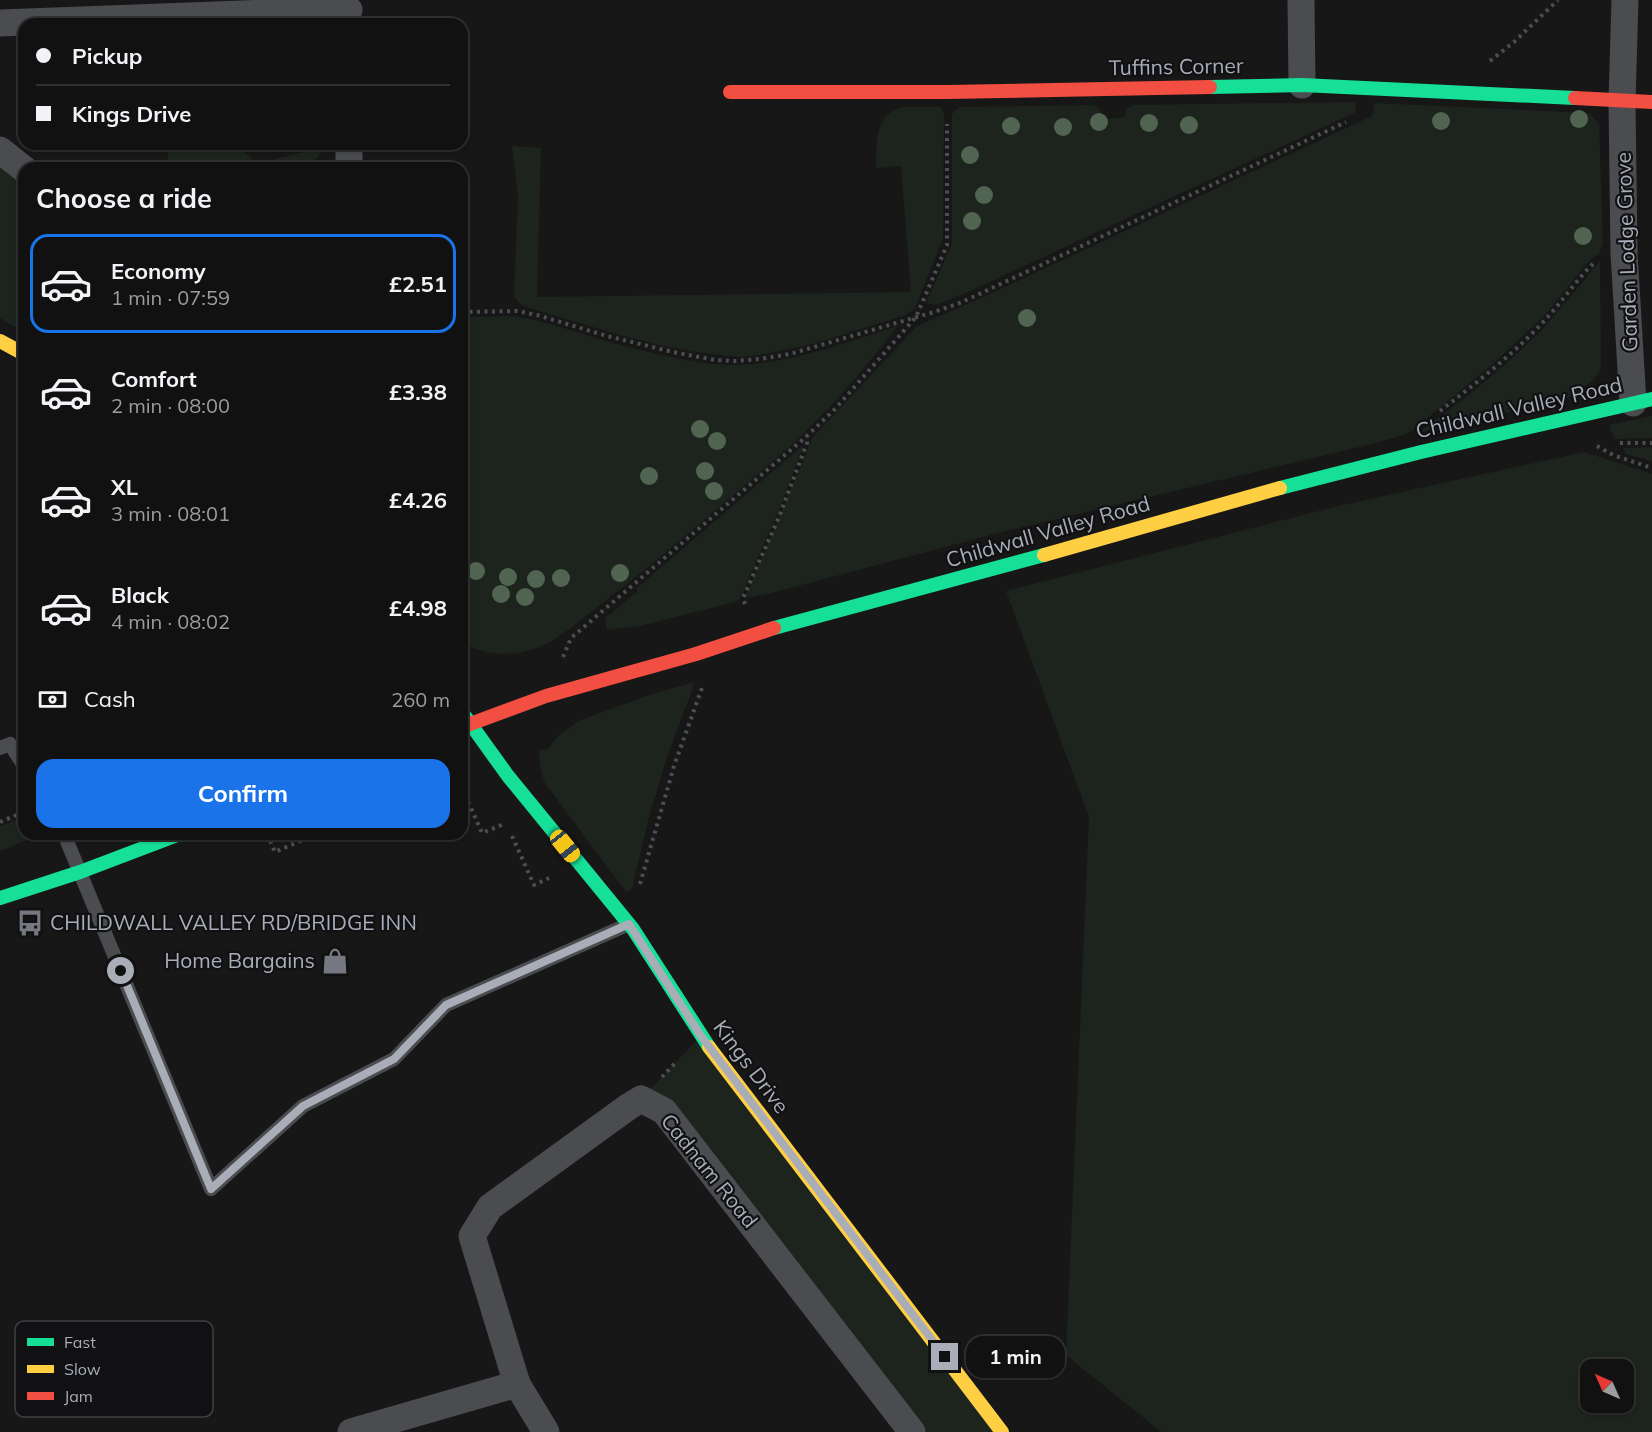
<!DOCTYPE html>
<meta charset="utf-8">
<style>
:root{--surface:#111;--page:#1e1f1f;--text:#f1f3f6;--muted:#9c9d9f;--line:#303131;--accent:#1a73e8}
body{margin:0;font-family:Mulish,sans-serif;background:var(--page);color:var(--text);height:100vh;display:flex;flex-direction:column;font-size:22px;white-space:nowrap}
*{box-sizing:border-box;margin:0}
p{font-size:20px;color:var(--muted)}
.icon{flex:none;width:33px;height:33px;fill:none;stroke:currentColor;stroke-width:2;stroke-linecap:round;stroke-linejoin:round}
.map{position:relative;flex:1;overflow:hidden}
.drawer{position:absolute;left:18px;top:162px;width:450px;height:678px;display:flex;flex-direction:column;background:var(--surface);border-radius:18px;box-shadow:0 2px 4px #0004,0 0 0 2px var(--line)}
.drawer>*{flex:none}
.banner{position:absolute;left:18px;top:18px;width:450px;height:132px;border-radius:18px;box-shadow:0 2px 4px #0004,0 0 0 2px var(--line);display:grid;align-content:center;height:132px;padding:0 18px;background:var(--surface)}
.needle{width:39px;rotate:315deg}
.fabs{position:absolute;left:1580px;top:1359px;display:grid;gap:12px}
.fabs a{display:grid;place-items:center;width:54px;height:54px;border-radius:12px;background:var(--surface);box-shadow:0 2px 4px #0004,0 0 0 2px var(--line);font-size:30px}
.end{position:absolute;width:27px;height:27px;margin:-14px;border:8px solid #a8adb8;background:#111;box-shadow:0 0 0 3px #111}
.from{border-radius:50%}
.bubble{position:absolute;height:42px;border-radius:18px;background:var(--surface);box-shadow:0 2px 4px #0004,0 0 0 2px var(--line);font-size:20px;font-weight:700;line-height:42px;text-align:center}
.car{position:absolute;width:18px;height:36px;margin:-18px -9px;border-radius:8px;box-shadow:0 0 4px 2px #0007;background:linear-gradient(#f5c518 24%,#345 0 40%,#f5c518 0 76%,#345 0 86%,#f5c518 0)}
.banner b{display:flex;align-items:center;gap:21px;height:57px;font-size:22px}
.banner b+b{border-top:2px solid var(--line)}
.banner i{width:15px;height:15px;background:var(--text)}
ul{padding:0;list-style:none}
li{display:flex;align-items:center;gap:18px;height:99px;margin:0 12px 9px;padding:0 6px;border:3px solid transparent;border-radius:18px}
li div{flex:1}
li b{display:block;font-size:22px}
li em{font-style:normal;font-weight:700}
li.current{border-color:var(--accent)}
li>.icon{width:54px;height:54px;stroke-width:1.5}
h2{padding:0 18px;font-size:27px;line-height:72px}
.pay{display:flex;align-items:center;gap:15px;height:66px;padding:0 18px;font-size:22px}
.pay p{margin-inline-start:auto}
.cta{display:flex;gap:12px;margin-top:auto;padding:12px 18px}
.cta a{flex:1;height:69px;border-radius:18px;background:var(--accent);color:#fff;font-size:24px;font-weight:700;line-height:69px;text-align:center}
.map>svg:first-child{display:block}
.green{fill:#1d241e;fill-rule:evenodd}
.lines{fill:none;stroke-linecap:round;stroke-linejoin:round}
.path{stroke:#4d4e52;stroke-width:4;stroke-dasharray:3 4.5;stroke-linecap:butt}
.lane{stroke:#4b4c50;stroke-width:14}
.street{stroke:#4b4c50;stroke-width:27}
.fast{stroke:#16e098;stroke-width:14}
.slow{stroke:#ffcf43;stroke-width:14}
.jam{stroke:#f24e42;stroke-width:14}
.tree{fill:#506451}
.route{stroke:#a8adb8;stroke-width:8}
.labels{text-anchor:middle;stroke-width:4.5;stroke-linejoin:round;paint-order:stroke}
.street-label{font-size:21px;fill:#a8adb8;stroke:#111113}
.poi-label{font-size:21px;fill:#a8adb8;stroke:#111113;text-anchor:start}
.key{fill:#111113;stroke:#3e4045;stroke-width:1.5}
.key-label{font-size:16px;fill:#a8adb8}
</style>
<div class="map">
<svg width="1652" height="1432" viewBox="0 0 1652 1432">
<rect width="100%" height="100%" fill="#171717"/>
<g class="green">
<path d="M1355,102L1356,112L968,292L936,305L926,303L951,246L952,239V114L960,107L1094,105L1108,119L1125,117L1127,109L1133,105Z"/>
<path d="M1374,103L1589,113L1599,124L1603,243L1600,252L1587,263L1545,315L1493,364L1409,433L1380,442L998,533L775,592L747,598L746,595L813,437L917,326L981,298L1372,116Z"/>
<path d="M904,107H941L944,115L943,239L915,308L906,315L813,344L759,355L740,357L703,353L668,347L620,335L532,309L520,304L514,296L518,195L512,146L541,148L537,297L911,292L901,166L876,168C877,143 873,114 904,107Z"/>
<path d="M238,146L253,160L268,161L323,147C318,168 295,165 278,166L277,168H168V147Z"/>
<path d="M0,158L24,174V333L0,318Z"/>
<path d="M1600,261L1601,369L1595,378L1586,386L1566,399L1423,432L1422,430C1457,404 1492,378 1523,348C1552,322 1575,290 1600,261Z"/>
<path d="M512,316C547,320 579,334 613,343C650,352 692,364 730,365C788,365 844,343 898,326C865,368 832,407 793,444C729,498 667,554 600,605C583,618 557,641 537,648C511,657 485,656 462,642V317Z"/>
<path d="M1652,416V438L1614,439L1609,425Z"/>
<path d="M802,446V450L781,505L740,599L735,602L640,626L607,630L605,618L637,592V588Z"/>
<path d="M1652,447V461L1626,454L1623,448Z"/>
<path d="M1584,452L1652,474V1432H1161L1066,1355L1089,817L1006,591L1334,507ZM1590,1370H1623V1402H1590Z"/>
<path d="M695,682L666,760L649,818L632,888L627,893L545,783C541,772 538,762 540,749L547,750L558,736L581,720L652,694Z"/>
<path d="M24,817V834H33L32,838L0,851V826Z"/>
<path d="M701,1036L999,1432H903L641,1099Z"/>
</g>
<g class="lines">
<g class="path">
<path d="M1490,61L1514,42L1558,0"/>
<path d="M462,312L517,311L537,315L607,336L673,352L715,360L735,361L760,359L790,354L934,312L960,303L1346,122"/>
<path d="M1440,411C1476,383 1514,354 1545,320C1562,302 1576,280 1594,263"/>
<path d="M1620,443H1652"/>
<path d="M1597,446L1613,455L1652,468"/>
<path d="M745,604L743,598L779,517L807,443V436L835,409L916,317L947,245V124"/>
<path d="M563,657L571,638L807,436"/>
<path d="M462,788L482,833L504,824"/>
<path d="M0,822L24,812"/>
<path d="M267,834L275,852L316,834"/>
<path d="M512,836L534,885L549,878"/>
<path d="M640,884L674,766L703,685"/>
<path d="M662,1077L677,1061"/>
</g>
<g class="lane">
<path d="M0,748L10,744L24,766"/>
<path d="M64,834L211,1189L303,1106L394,1059L446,1005L629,924"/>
</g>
<g class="street">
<path d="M1301,0L1302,85"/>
<path d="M1625,0L1622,102L1624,253L1633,403"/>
<path d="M0,23L349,10"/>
<path d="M0,150L24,169"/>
<path d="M349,168V144"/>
<path d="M351,1432L517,1384"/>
<path d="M546,1432L517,1384L472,1236L490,1207L628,1107L641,1099L664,1111L912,1432"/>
</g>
<g class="fast">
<path d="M1210,87L1302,85L1575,98"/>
<path d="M1280,488L1421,452L1652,399"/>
<path d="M774,628L1044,555"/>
<path d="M462,712L508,776L633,929L709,1047"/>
<path d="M0,898L80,872L180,834"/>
</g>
<g class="slow">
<path d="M0,341L24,354"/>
<path d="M1044,555L1280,488"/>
<path d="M709,1047L1002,1432"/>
</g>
<g class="jam">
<path d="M730,92H947L1210,87"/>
<path d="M1575,98L1652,102"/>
<path d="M462,727L546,696L696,654L774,628"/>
</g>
</g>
<g class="tree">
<circle cx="1579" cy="119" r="9"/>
<circle cx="1441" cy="121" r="9"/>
<circle cx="1099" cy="122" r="9"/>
<circle cx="1149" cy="123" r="9"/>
<circle cx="1189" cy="125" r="9"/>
<circle cx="1011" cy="126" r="9"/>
<circle cx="1063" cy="127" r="9"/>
<circle cx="970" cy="155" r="9"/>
<circle cx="984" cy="195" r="9"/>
<circle cx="972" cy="221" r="9"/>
<circle cx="1583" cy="236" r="9"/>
<circle cx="1027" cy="318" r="9"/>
<circle cx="700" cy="429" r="9"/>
<circle cx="717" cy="441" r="9"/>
<circle cx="705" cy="471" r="9"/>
<circle cx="649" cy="476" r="9"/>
<circle cx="714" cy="491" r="9"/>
<circle cx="476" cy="571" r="9"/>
<circle cx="620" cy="573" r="9"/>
<circle cx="508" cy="577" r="9"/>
<circle cx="561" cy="578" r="9"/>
<circle cx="536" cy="579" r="9"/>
<circle cx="501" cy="594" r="9"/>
<circle cx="525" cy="597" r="9"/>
</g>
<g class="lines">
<path class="route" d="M121,971L211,1189L303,1106L394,1059L446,1005L629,924L701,1036L945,1357"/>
</g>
<defs>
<g id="bus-bare" transform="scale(2.07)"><path d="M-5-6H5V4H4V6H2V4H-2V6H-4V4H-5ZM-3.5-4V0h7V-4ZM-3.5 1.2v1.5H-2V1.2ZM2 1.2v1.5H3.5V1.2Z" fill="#757880" stroke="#111113" stroke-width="2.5" paint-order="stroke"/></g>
<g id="shop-bare" transform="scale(2.07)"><path d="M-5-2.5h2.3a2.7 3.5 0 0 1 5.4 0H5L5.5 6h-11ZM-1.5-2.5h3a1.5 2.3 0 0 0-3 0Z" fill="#757880" stroke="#111113" stroke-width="2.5" paint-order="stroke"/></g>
</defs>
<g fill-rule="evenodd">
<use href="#bus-bare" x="30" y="923"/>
<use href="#shop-bare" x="335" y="961"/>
</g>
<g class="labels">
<g class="street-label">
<text transform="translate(1176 67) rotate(-1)" y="7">Tuffins Corner</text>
<text transform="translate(1627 252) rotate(-92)" y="7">Garden Lodge Grove</text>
<text transform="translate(1519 408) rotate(-13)" y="7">Childwall Valley Road</text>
<text transform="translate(1048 532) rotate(-16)" y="7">Childwall Valley Road</text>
<text transform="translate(751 1067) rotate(53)" y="7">Kings Drive</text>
<text transform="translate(709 1171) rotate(51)" y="7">Cadnam Road</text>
</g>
<g class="poi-label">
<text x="50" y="930">CHILDWALL VALLEY RD/BRIDGE INN</text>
<text x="315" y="968" text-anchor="end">Home Bargains</text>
</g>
</g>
<rect x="15" y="1321" width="198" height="96" rx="9" class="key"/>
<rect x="27" y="1338" width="27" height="8" fill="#16e098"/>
<rect x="27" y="1365" width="27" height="8" fill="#ffcf43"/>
<rect x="27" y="1392" width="27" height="8" fill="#f24e42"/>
<g class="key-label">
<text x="64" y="1348">Fast</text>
<text x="64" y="1375">Slow</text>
<text x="64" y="1402">Jam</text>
</g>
</svg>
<div class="fabs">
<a><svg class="needle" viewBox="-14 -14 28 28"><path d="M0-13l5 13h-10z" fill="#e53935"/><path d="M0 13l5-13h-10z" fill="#9c9d9f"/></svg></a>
</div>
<i class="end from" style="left:121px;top:971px"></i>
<i class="end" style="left:945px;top:1357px"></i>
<div class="bubble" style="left:966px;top:1336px;width:99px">1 min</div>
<i class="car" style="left:565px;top:846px;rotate:141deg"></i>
<div class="banner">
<b><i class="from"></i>Pickup</b>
<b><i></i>Kings Drive</b>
</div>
<section class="drawer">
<h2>Choose a ride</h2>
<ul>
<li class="current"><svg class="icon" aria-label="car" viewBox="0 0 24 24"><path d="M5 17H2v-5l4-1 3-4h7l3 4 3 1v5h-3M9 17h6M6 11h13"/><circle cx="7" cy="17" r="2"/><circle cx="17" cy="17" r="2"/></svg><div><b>Economy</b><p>1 min · 07:59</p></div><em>£2.51</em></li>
<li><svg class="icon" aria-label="car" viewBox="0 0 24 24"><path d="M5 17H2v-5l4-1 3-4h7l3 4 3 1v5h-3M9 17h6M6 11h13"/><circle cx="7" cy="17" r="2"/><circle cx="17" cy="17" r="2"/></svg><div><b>Comfort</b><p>2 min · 08:00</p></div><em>£3.38</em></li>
<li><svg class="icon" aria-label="car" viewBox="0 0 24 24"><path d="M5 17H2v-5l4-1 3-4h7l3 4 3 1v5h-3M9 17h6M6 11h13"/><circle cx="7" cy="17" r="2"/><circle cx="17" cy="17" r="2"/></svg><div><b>XL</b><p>3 min · 08:01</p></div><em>£4.26</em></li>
<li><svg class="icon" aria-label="car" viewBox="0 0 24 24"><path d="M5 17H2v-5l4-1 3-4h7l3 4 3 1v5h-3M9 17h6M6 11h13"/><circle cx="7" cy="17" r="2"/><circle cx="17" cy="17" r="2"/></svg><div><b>Black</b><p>4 min · 08:02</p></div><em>£4.98</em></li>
</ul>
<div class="pay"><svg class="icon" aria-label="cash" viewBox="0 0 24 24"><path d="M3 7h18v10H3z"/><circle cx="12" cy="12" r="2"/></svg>Cash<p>260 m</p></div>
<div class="cta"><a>Confirm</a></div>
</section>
</div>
